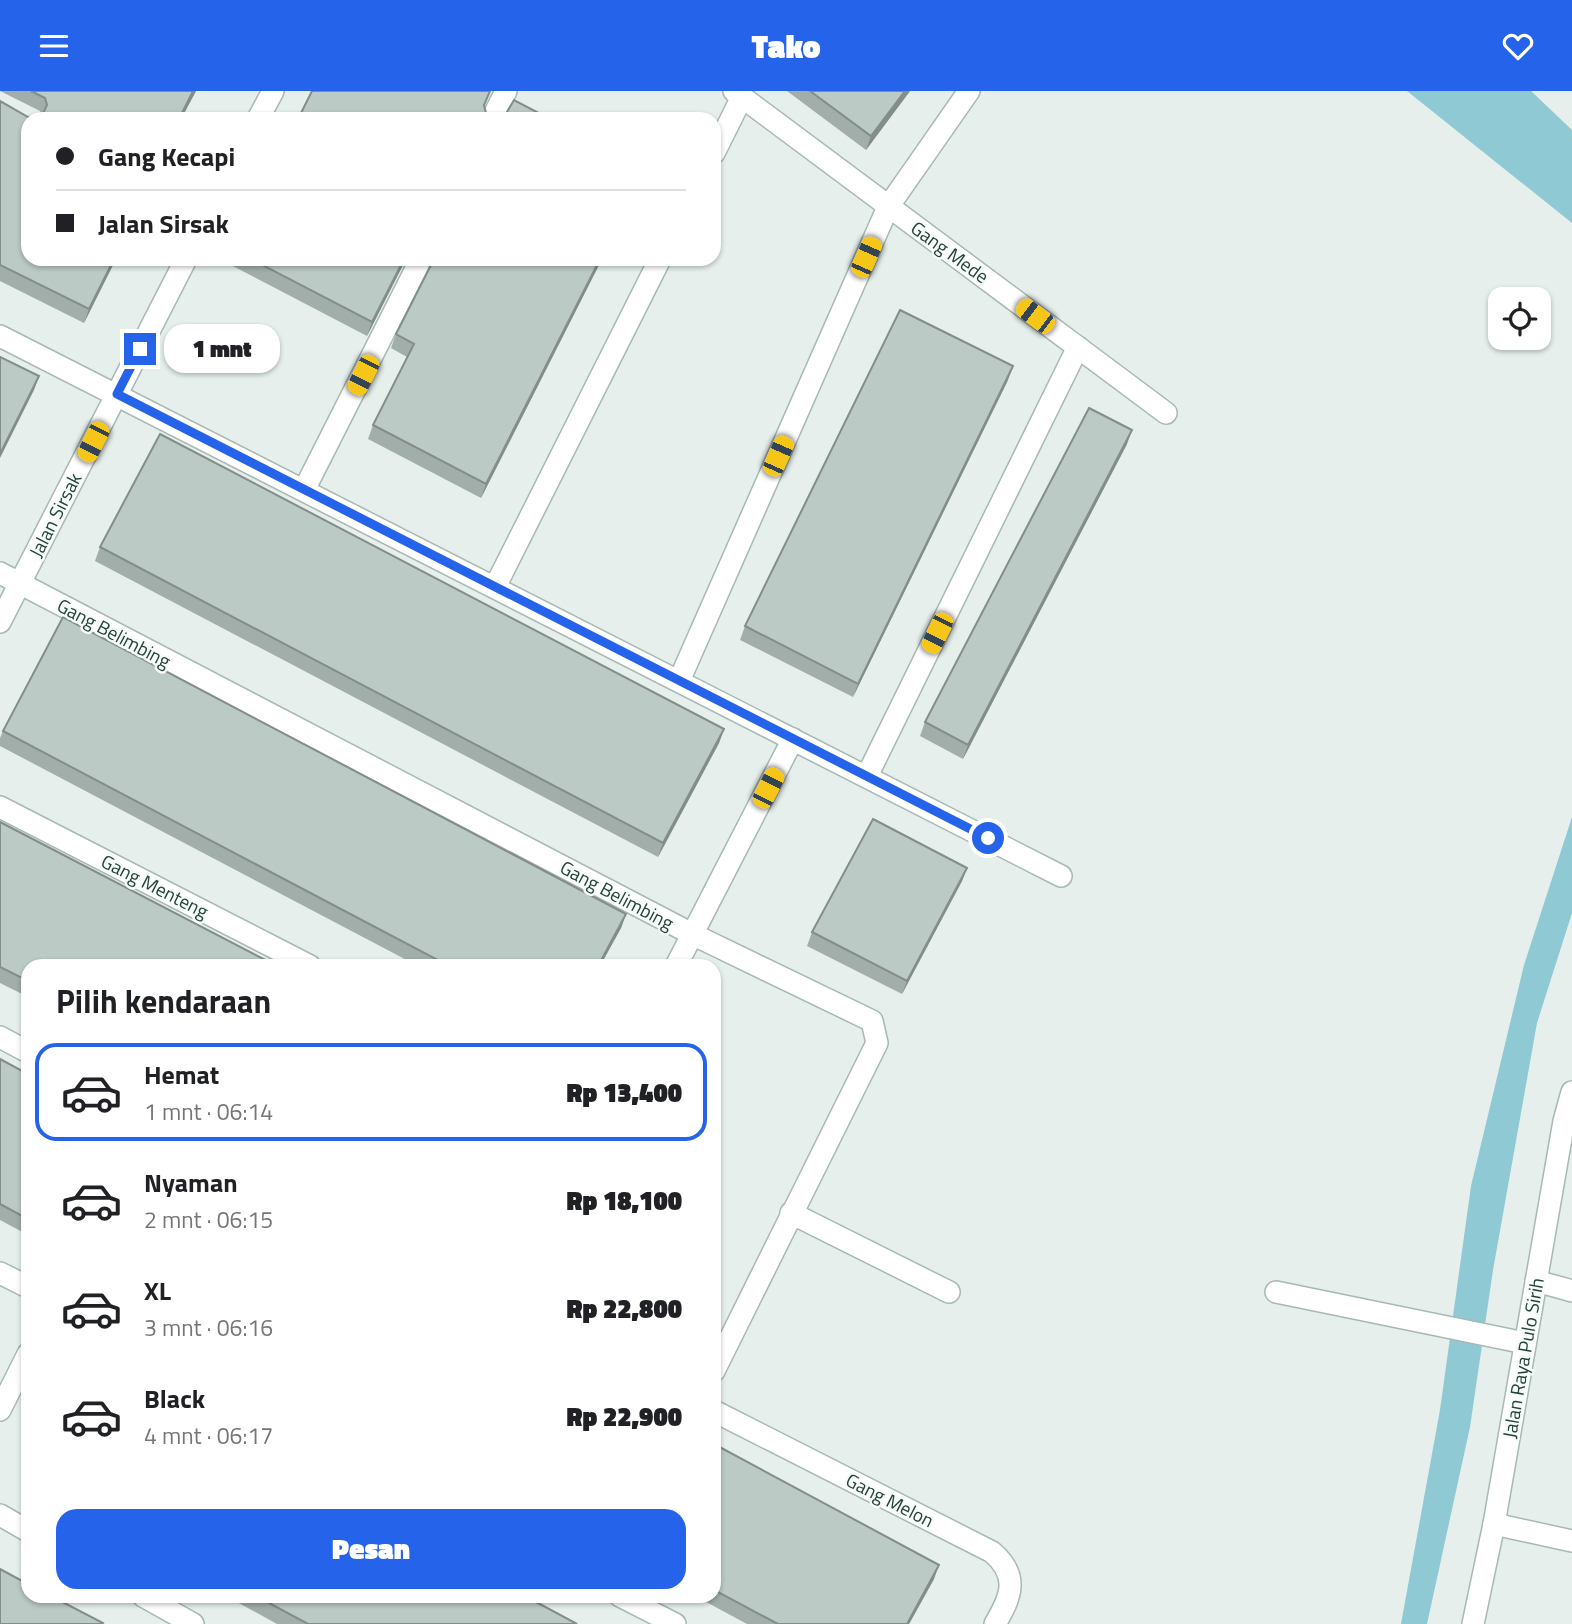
<!DOCTYPE html>
<html lang="id">
<meta charset="utf-8">
<style>
:root{--surface:#fff;--page:#f2f2f2;--text:#202124;--muted:#757577;--line:#e0e0e0;--accent:#2563eb}
body{margin:0;font-family:"Titillium Web",sans-serif;background:var(--page);color:var(--text);height:100vh;display:flex;flex-direction:column;font-size:26px;white-space:nowrap}
*{box-sizing:border-box;margin:0}
p{font-size:23px;color:var(--muted)}
.icon{flex:none;width:38px;height:38px;fill:none;stroke:currentColor;stroke-width:2;stroke-linecap:round;stroke-linejoin:round}
.map{position:relative;flex:1;overflow:hidden}
.details{position:absolute;left:21px;top:868px;width:700px;height:644px;display:flex;flex-direction:column;background:var(--surface);border-radius:21px;box-shadow:0 2px 5px #0004}
.details>*{flex:none}
.hud{position:absolute;left:21px;top:21px;width:700px;height:154px;border-radius:21px;box-shadow:0 2px 5px #0004;display:grid;align-content:center;height:154px;padding:0 35px;background:var(--surface)}
.tools{position:absolute;left:1488px;top:196px;display:grid;gap:14px}
.tools a{display:grid;place-items:center;width:63px;height:63px;border-radius:14px;background:var(--surface);box-shadow:0 2px 5px #0004;font-size:35px}
.end{position:absolute;width:32px;height:32px;margin:-16px;border:9px solid #2563eb;background:#fff;box-shadow:0 0 0 4px #fff}
.from{border-radius:50%}
.bubble{position:absolute;height:49px;border-radius:21px;background:var(--surface);box-shadow:0 2px 5px #0004;font-size:23px;font-weight:800;line-height:49px;text-align:center}
.car{position:absolute;width:21px;height:42px;margin:-21px -10px;border-radius:9px;box-shadow:0 0 5px 2px #0007;background:linear-gradient(#f5c518 24%,#345 0 40%,#f5c518 0 76%,#345 0 86%,#f5c518 0)}
.hud b{display:flex;align-items:center;gap:24px;height:66px;font-size:26px}
.hud b+b{border-top:2px solid var(--line)}
.hud i{width:18px;height:18px;background:var(--text)}
ul{padding:0;list-style:none}
li{display:flex;align-items:center;gap:21px;height:98px;margin:0 14px 10px;padding:0 21px;border:4px solid transparent;border-radius:21px}
li div{flex:1}
li b{display:block;font-size:26px}
li em{font-style:normal;font-weight:800}
li.on{border-color:var(--accent)}
li>.icon{width:63px;height:63px;stroke-width:1.5}
h2{padding:0 35px;font-size:32px;line-height:84px}
.action{display:flex;gap:14px;margin-top:auto;padding:14px 35px}
.action a{flex:1;height:80px;border-radius:21px;background:var(--accent);color:#fff;font-size:28px;font-weight:800;line-height:80px;text-align:center}
header{display:flex;justify-content:space-between;align-items:center;height:91px;padding:0 35px;background:var(--accent);color:#fff;font-size:32px;font-weight:800}
.map>svg:first-child{display:block}
.water{fill:#8ec9d4}
.lines{fill:none;stroke-linecap:round;stroke-linejoin:round}
.minor-casing{stroke:#a8b8b2;stroke-width:24}
.minor{stroke:#fff;stroke-width:21}
.wall{fill:#a1aea9}
.shaded-wall{fill:#838d89}
.building{fill:#bbcac4;stroke:#838d89;stroke-width:2}
.route{stroke:#2563eb;stroke-width:9}
.labels{text-anchor:middle;stroke-width:5;stroke-linejoin:round;paint-order:stroke}
.street-label{font-size:19px;fill:#24423a;stroke:#f7fbf9}
</style>
<header><svg class="icon" aria-label="menu" viewBox="0 0 24 24"><path d="M4 6h16M4 12h16M4 18h16"/></svg>Tako<svg class="icon" aria-label="heart" viewBox="0 0 24 24"><path d="M12 20l-8-8c-3-5 5-10 8-4 3-6 11-1 8 4z"/></svg></header>
<div class="map">
<svg width="1572" height="1533" viewBox="0 0 1572 1533">
<rect width="100%" height="100%" fill="#e6efeb"/>
<g class="water">
<path d="M1407,0H1531L1572,39V132Z"/>
<path d="M1572,726V822L1537,932L1493,1179L1470,1336L1427,1533H1401L1440,1319L1471,1095L1524,874Z"/>
</g>
<g class="lines">
<g class="minor-casing">
<g id="minor">
<path d="M734,0L1166,322"/>
<path d="M258,28L273,0"/>
<path d="M492,28L506,0"/>
<path d="M714,62L742,6"/>
<path d="M0,245L1061,785"/>
<path d="M304,399L421,168"/>
<path d="M0,482L692,843L872,930L877,952L714,1280"/>
<path d="M495,496L660,168"/>
<path d="M0,531L186,168"/>
<path d="M679,590L888,116L969,0"/>
<path d="M867,685L1078,256"/>
<path d="M0,716L310,875"/>
<path d="M676,875L793,648"/>
<path d="M0,946L28,961"/>
<path d="M791,1122L949,1201"/>
<path d="M0,1182L28,1196"/>
<path d="M1536,1190L1572,1200"/>
<path d="M1276,1201L1525,1252"/>
<path d="M0,1319L28,1263"/>
<path d="M714,1320L992,1461C1020,1485 1011,1506 995,1533"/>
<path d="M0,1424L28,1440"/>
<path d="M1494,1433L1572,1450"/>
<path d="M143,1505L193,1533"/>
<path d="M620,1505L675,1533"/>
<path d="M1473,1533L1494,1433L1564,1030L1572,1001"/>
</g>
</g>
<use href="#minor" class="minor"/>
</g>
<g class="wall">
<path d="M0,0H196L181,28H28V168H116L84,232L0,190V10L28,26L41,25L40,20Z"/>
<path d="M787,0H910L866,59Z"/>
<path d="M228,168H406L367,245L227,172Z"/>
<path d="M434,168H602L481,407L368,348L373,334L407,266L391,257L396,243Z"/>
<path d="M1008,289L853,606L740,549L745,535Z"/>
<path d="M1127,353L963,668L920,645L925,631Z"/>
<path d="M100,456L724,638L719,652L658,766L95,470Z"/>
<path d="M3,640L626,823L621,837L600,875H418L0,655V647Z"/>
<path d="M0,731L28,875V906L0,892Z"/>
<path d="M967,777L962,790L902,903L807,855L812,841Z"/>
<path d="M0,968L28,983V1144L0,1129Z"/>
<path d="M714,1353L934,1488L909,1533H747L695,1505H714Z"/>
<path d="M226,1505H525L577,1533H277Z"/>
</g>
<g class="shaded-wall">
<path d="M193,0H196L181,28H179Z"/>
<path d="M905,0H910L866,59L871,45Z"/>
<path d="M114,168H116L84,232L89,218Z"/>
<path d="M404,168H406L367,245L372,231Z"/>
<path d="M600,168H602L481,407L486,393Z"/>
<path d="M1013,275L1008,289L853,606L858,593Z"/>
<path d="M39,285L34,299L0,367V363Z"/>
<path d="M1132,339L1127,353L963,668L968,654Z"/>
<path d="M724,638L719,652L658,766L663,752Z"/>
<path d="M967,777L962,790L902,903L907,890Z"/>
<path d="M626,823L621,837L600,875H598Z"/>
<path d="M939,1474L934,1488L909,1533H907Z"/>
</g>
<g class="building">
<path d="M31,0H193L179,28H28V168H114L89,218L0,174V10L28,26L42,25L47,14L45,7Z"/>
<path d="M312,0H490L484,14L486,22L492,26H504L514,9L550,28H298Z"/>
<path d="M810,0H905L871,45Z"/>
<path d="M251,168H404L372,231Z"/>
<path d="M434,168H600L486,393L373,334L414,253L396,243Z"/>
<path d="M900,219L1013,275L858,593L745,535Z"/>
<path d="M0,266L39,285L0,363Z"/>
<path d="M1089,317L1132,339L968,654L925,631Z"/>
<path d="M160,343L724,638L663,752L100,456Z"/>
<path d="M63,526L626,823L598,875H449L3,640Z"/>
<path d="M873,728L967,777L907,890L812,841Z"/>
<path d="M0,731L277,875H28V890L0,876Z"/>
<path d="M0,968L28,983V1128L0,1113Z"/>
<path d="M714,1353L939,1474L907,1533H778L714,1499Z"/>
<path d="M0,1478L28,1493V1505H51L103,1532L102,1533H0Z"/>
<path d="M256,1505H525L577,1533H308Z"/>
</g>
<g class="lines">
<path class="route" d="M140,258L117,303L988,747"/>
</g>
<g class="labels">
<g class="street-label">
<text transform="translate(950 161) rotate(36)" y="7">Gang Mede</text>
<text transform="translate(55 424) rotate(-63)" y="7">Jalan Sirsak</text>
<text transform="translate(114 542) rotate(28)" y="7">Gang Belimbing</text>
<text transform="translate(155 795) rotate(27)" y="7">Gang Menteng</text>
<text transform="translate(617 804) rotate(28)" y="7">Gang Belimbing</text>
<text transform="translate(1523 1267) rotate(-80)" y="7">Jalan Raya Pulo Sirih</text>
<text transform="translate(890 1409) rotate(27)" y="7">Gang Melon</text>
</g>
</g>
</svg>
<div class="tools">
<a><svg class="icon" aria-label="locate" viewBox="0 0 24 24"><circle cx="12" cy="12" r="6"/><path d="M12 2v4M12 18v4M2 12h4M18 12h4"/></svg></a>
</div>
<i class="end from" style="left:988px;top:747px"></i>
<i class="end" style="left:140px;top:258px"></i>
<div class="bubble" style="left:164px;top:233px;width:116px">1 mnt</div>
<i class="car" style="left:866px;top:166px;rotate:24deg"></i>
<i class="car" style="left:1035px;top:225px;rotate:307deg"></i>
<i class="car" style="left:363px;top:284px;rotate:207deg"></i>
<i class="car" style="left:93px;top:351px;rotate:207deg"></i>
<i class="car" style="left:778px;top:365px;rotate:24deg"></i>
<i class="car" style="left:937px;top:542px;rotate:206deg"></i>
<i class="car" style="left:768px;top:697px;rotate:27deg"></i>
<div class="hud">
<b><i class="from"></i>Gang Kecapi</b>
<b><i></i>Jalan Sirsak</b>
</div>
<section class="details">
<h2>Pilih kendaraan</h2>
<ul>
<li class="on"><svg class="icon" aria-label="car" viewBox="0 0 24 24"><path d="M5 17H2v-5l4-1 3-4h7l3 4 3 1v5h-3M9 17h6M6 11h13"/><circle cx="7" cy="17" r="2"/><circle cx="17" cy="17" r="2"/></svg><div><b>Hemat</b><p>1 mnt · 06:14</p></div><em>Rp 13,400</em></li>
<li><svg class="icon" aria-label="car" viewBox="0 0 24 24"><path d="M5 17H2v-5l4-1 3-4h7l3 4 3 1v5h-3M9 17h6M6 11h13"/><circle cx="7" cy="17" r="2"/><circle cx="17" cy="17" r="2"/></svg><div><b>Nyaman</b><p>2 mnt · 06:15</p></div><em>Rp 18,100</em></li>
<li><svg class="icon" aria-label="car" viewBox="0 0 24 24"><path d="M5 17H2v-5l4-1 3-4h7l3 4 3 1v5h-3M9 17h6M6 11h13"/><circle cx="7" cy="17" r="2"/><circle cx="17" cy="17" r="2"/></svg><div><b>XL</b><p>3 mnt · 06:16</p></div><em>Rp 22,800</em></li>
<li><svg class="icon" aria-label="car" viewBox="0 0 24 24"><path d="M5 17H2v-5l4-1 3-4h7l3 4 3 1v5h-3M9 17h6M6 11h13"/><circle cx="7" cy="17" r="2"/><circle cx="17" cy="17" r="2"/></svg><div><b>Black</b><p>4 mnt · 06:17</p></div><em>Rp 22,900</em></li>
</ul>
<div class="action"><a>Pesan</a></div>
</section>
</div>
